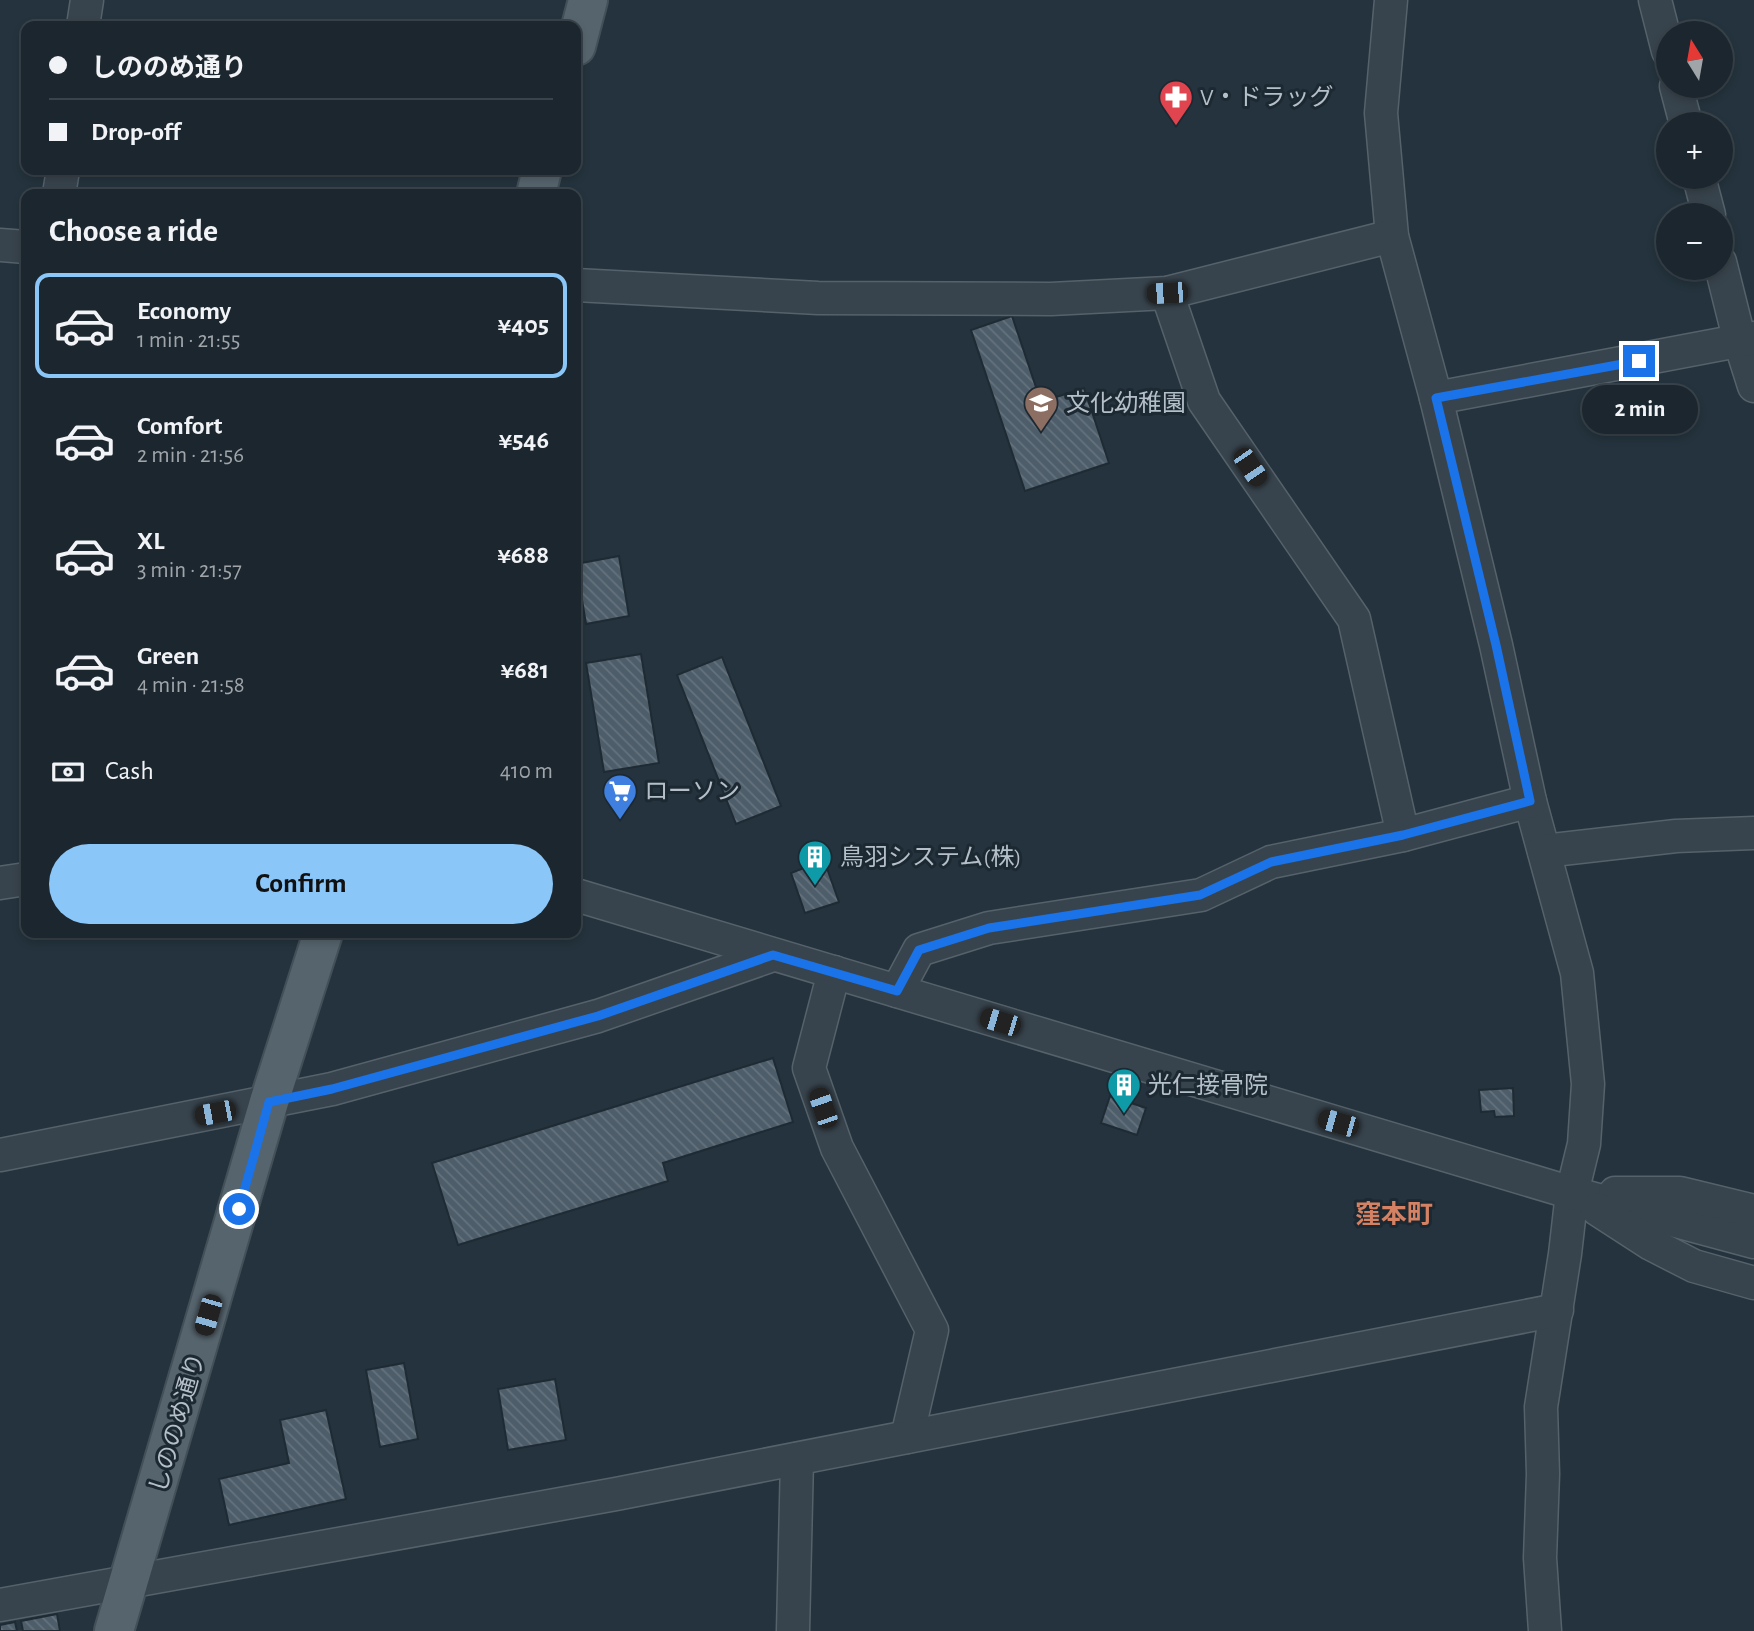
<!DOCTYPE html>
<meta charset="utf-8">
<style>
:root{--surface:#1b262e;--page:#242e36;--text:#f1f3f6;--muted:#a0a5aa;--line:#39434a;--accent:#8ac6f8}
body{margin:0;font-family:"Alegreya Sans","Noto Sans JP",sans-serif;background:var(--page);color:var(--text);height:100vh;display:flex;flex-direction:column;font-size:26px;white-space:nowrap}
*{box-sizing:border-box;margin:0}
p{font-size:23px;color:var(--muted)}
.icon{flex:none;width:38px;height:38px;fill:none;stroke:currentColor;stroke-width:2;stroke-linecap:round;stroke-linejoin:round}
.map{position:relative;flex:1;overflow:hidden}
.panel{position:absolute;left:21px;top:189px;width:560px;height:749px;display:flex;flex-direction:column;background:var(--surface);border-radius:14px;box-shadow:0 4px 10px #0003,0 0 0 2px var(--line)}
.panel>*{flex:none}
.banner{position:absolute;left:21px;top:21px;width:560px;height:154px;border-radius:14px;box-shadow:0 4px 10px #0003,0 0 0 2px var(--line);display:grid;align-content:center;height:154px;padding:0 28px;background:var(--surface)}
.needle{width:46px;rotate:349deg}
.controls{position:absolute;left:1656px;top:21px;display:grid;gap:14px}
.controls a{display:grid;place-items:center;width:77px;height:77px;border-radius:50%;background:var(--surface);box-shadow:0 4px 10px #0003,0 0 0 2px var(--line);font-size:35px}
.end{position:absolute;width:32px;height:32px;margin:-16px;border:9px solid #1a73e8;background:#fff;box-shadow:0 0 0 4px #fff}
.from{border-radius:50%}
.bubble{position:absolute;height:49px;border-radius:24px;background:var(--surface);box-shadow:0 4px 10px #0003,0 0 0 2px var(--line);font-size:23px;font-weight:600;line-height:49px;text-align:center}
.car{position:absolute;width:21px;height:42px;margin:-21px -10px;border-radius:9px;box-shadow:0 0 5px 2px #0007;background:linear-gradient(#222 24%,#8ab4d8 0 40%,#222 0 76%,#8ab4d8 0 86%,#222 0)}
.banner b{display:flex;align-items:center;gap:24px;height:66px;font-size:26px}
.banner b+b{border-top:2px solid var(--line)}
.banner i{width:18px;height:18px;background:var(--text)}
ul{padding:0;list-style:none}
li{display:flex;align-items:center;gap:21px;height:105px;margin:0 14px 10px;padding:0 14px;border:4px solid transparent;border-radius:14px}
li div{flex:1}
li b{display:block;font-size:26px}
li em{font-style:normal;font-weight:600}
li.selected{border-color:var(--accent)}
li>.icon{width:63px;height:63px;stroke-width:1.5}
h2{padding:0 28px;font-size:32px;line-height:84px}
.pay{display:flex;align-items:center;gap:18px;height:77px;padding:0 28px;font-size:26px}
.pay p{margin-inline-start:auto}
.button{display:flex;gap:14px;margin-top:auto;padding:14px 28px}
.button a{flex:1;height:80px;border-radius:42px;background:var(--accent);color:#111;font-size:28px;font-weight:600;line-height:80px;text-align:center}
.map>svg:first-child{display:block}
.building{fill:url(#building-back-hatch);stroke:#1f2b34;stroke-width:2}
.lines{fill:none;stroke-linecap:round;stroke-linejoin:round}
.minor-casing{stroke:#56626b;stroke-width:35}
.major-casing{stroke:#445059;stroke-width:42}
.minor{stroke:#38444d;stroke-width:32}
.major{stroke:#56646d;stroke-width:38}
.route{stroke:#1a73e8;stroke-width:9}
.labels{text-anchor:middle;stroke-width:6;stroke-linejoin:round;paint-order:stroke}
.poi-label{font-size:24px;fill:#b4bfc9;stroke:#1d2932;text-anchor:start}
.street-label{font-size:24px;fill:#b4bfc9;stroke:#1d2932}
.neighbourhood-label{font-size:26px;font-weight:bold;fill:#d48263;stroke:#1d2932}
</style>
<div class="map">
<svg width="1754" height="1631" viewBox="0 0 1754 1631">
<defs>
<pattern id="building-back-hatch" width="6" height="6" patternUnits="userSpaceOnUse" patternTransform="scale(1.75)"><rect width="6" height="6" fill="#4d5d69"/><path d="M-1 5l2 2M0 0l6 6M5-1l2 2" fill="none" stroke="#64727d"/></pattern>
</defs>
<rect width="100%" height="100%" fill="#24333d"/>
<g class="building">
<path d="M1012,316L1041,402L1084,388L1109,463L1025,491L971,330Z"/>
<path d="M619,556L629,616L586,624L576,564Z"/>
<path d="M641,654L659,763L604,772L586,663Z"/>
<path d="M722,657L781,806L736,824L677,675Z"/>
<path d="M824,860L839,902L805,913L791,873Z"/>
<path d="M773,1058L793,1122L663,1163L668,1181L458,1245L432,1163Z"/>
<path d="M1513,1088L1514,1116L1495,1117L1494,1111L1481,1112L1479,1090Z"/>
<path d="M1110,1096L1146,1108L1137,1135L1101,1123Z"/>
<path d="M404,1363L418,1439L380,1447L366,1370Z"/>
<path d="M555,1379L566,1440L508,1450L498,1389Z"/>
<path d="M326,1410L346,1499L229,1525L219,1479L289,1463L280,1420Z"/>
<path d="M57,1614L60,1631H23L21,1621Z"/>
<path d="M15,1622L17,1631H0V1625Z"/>
</g>
<g class="lines">
<g class="minor-casing">
<g id="minor">
<path d="M1391,0L1381,113L1392,236L1436,398L1496,645L1530,801L1577,973L1588,1084L1584,1144L1572,1193L1565,1254L1541,1407L1543,1474L1540,1558L1545,1631"/>
<path d="M1655,0L1668,51"/>
<path d="M83,26L87,0"/>
<path d="M1676,86L1686,124"/>
<path d="M1699,177L1709,215"/>
<path d="M59,194L63,170"/>
<path d="M0,245L26,247"/>
<path d="M1720,262L1740,342L1754,386"/>
<path d="M576,285L818,298L1051,299L1167,293L1392,236"/>
<path d="M1167,293L1204,401L1354,619L1403,835"/>
<path d="M1436,398L1754,338"/>
<path d="M1544,851L1676,836L1754,833"/>
<path d="M0,883L26,879"/>
<path d="M576,895L1572,1193L1754,1242"/>
<path d="M834,972L809,1068L837,1148L932,1330L907,1437"/>
<path d="M897,991L919,950L989,928L1201,895L1271,862L1403,835L1530,801"/>
<path d="M0,1155L332,1089L598,1016L773,955"/>
<path d="M1615,1193H1680L1754,1211"/>
<path d="M1597,1209L1651,1244L1694,1266L1754,1283"/>
<path d="M0,1605L616,1494L1557,1310"/>
<path d="M793,1631L797,1459"/>
</g>
</g>
<g class="major-casing">
<g id="major">
<path d="M576,46L588,0"/>
<path d="M536,194L542,170"/>
<path d="M114,1631L269,1102L323,933"/>
</g>
</g>
<use href="#minor" class="minor"/>
<use href="#major" class="major"/>
</g>
<g class="lines">
<path class="route" d="M239,1209L269,1102L332,1089L598,1016L773,955L897,991L919,950L989,928L1200,895L1271,862L1403,835L1530,801L1496,645L1436,398L1639,361"/>
</g>
<defs>
<g id="pharmacy-pin" transform="scale(1.75)"><path d="M0 17L-7.5 6A9.5 9.5 0 1 1 7.5 6Z" fill="#e0444e" stroke="#1d2932"/><path d="M-2-6h4v4h4v4h-4v4h-4v-4h-4v-4h4Z" fill="#fff"/></g>
<g id="school-pin" transform="scale(1.75)"><path d="M0 17L-7.5 6A9.5 9.5 0 1 1 7.5 6Z" fill="#8d6e63" stroke="#1d2932"/><path d="M0-5L7-2L0 1L-7-2ZM-4 1L0 2.5L4 1V4Q0 6-4 4Z" fill="#fff"/></g>
<g id="supermarket-pin" transform="scale(1.75)"><path d="M0 17L-7.5 6A9.5 9.5 0 1 1 7.5 6Z" fill="#3f7fe0" stroke="#1d2932"/><path d="M-6-5.5h2.5l.6 2H6L4.5 2H-2.5L-4.4-4H-6ZM-1.5 3.2a1.3 1.3 0 1 0 .1 0ZM3 3.2a1.3 1.3 0 1 0 .1 0Z" fill="#fff"/></g>
<g id="building-pin" transform="scale(1.75)"><path d="M0 17L-7.5 6A9.5 9.5 0 1 1 7.5 6Z" fill="#0f9aa8" stroke="#1d2932"/><path d="M-4-6H4V6H1V3H-1V6H-4ZM-2.5-4.3h1.7v1.8h-1.7ZM.8-4.3h1.7v1.8H.8ZM-2.5-1h1.7V.8h-1.7ZM.8-1h1.7V.8H.8Z" fill="#fff"/></g>
</defs>
<g fill-rule="evenodd">
<use href="#pharmacy-pin" x="1176" y="97"/>
<use href="#school-pin" x="1041" y="403"/>
<use href="#supermarket-pin" x="620" y="791"/>
<use href="#building-pin" x="815" y="857"/>
<use href="#building-pin" x="1124" y="1085"/>
</g>
<g class="labels">
<g class="poi-label">
<text x="1200" y="105">V・ドラッグ</text>
<text x="1066" y="411">文化幼稚園</text>
<text x="644" y="799">ローソン</text>
<text x="840" y="865">鳥羽システム(株)</text>
<text x="1148" y="1093">光仁接骨院</text>
</g>
<g class="street-label">
<text transform="translate(177 1423) rotate(-74)" y="8">しののめ通り</text>
</g>
<g class="neighbourhood-label">
<text x="1394" y="1223">窪本町</text>
</g>
</g>
</svg>
<div class="controls">
<a><svg class="needle" viewBox="-14 -14 28 28"><path d="M0-13l5 13h-10z" fill="#e53935"/><path d="M0 13l5-13h-10z" fill="#a0a5aa"/></svg></a>
<a>+</a>
<a>−</a>
</div>
<i class="end from" style="left:239px;top:1209px"></i>
<i class="end" style="left:1639px;top:361px"></i>
<div class="bubble" style="left:1582px;top:385px;width:116px">2 min</div>
<i class="car" style="left:1167px;top:293px;rotate:267deg"></i>
<i class="car" style="left:1250px;top:467px;rotate:146deg"></i>
<i class="car" style="left:1000px;top:1022px;rotate:287deg"></i>
<i class="car" style="left:823px;top:1108px;rotate:341deg"></i>
<i class="car" style="left:215px;top:1113px;rotate:259deg"></i>
<i class="car" style="left:1338px;top:1123px;rotate:286deg"></i>
<i class="car" style="left:208px;top:1315px;rotate:196deg"></i>
<div class="banner">
<b><i class="from"></i>しののめ通り</b>
<b><i></i>Drop-off</b>
</div>
<section class="panel">
<h2>Choose a ride</h2>
<ul>
<li class="selected"><svg class="icon" aria-label="car" viewBox="0 0 24 24"><path d="M5 17H2v-5l4-1 3-4h7l3 4 3 1v5h-3M9 17h6M6 11h13"/><circle cx="7" cy="17" r="2"/><circle cx="17" cy="17" r="2"/></svg><div><b>Economy</b><p>1 min · 21:55</p></div><em>¥405</em></li>
<li><svg class="icon" aria-label="car" viewBox="0 0 24 24"><path d="M5 17H2v-5l4-1 3-4h7l3 4 3 1v5h-3M9 17h6M6 11h13"/><circle cx="7" cy="17" r="2"/><circle cx="17" cy="17" r="2"/></svg><div><b>Comfort</b><p>2 min · 21:56</p></div><em>¥546</em></li>
<li><svg class="icon" aria-label="car" viewBox="0 0 24 24"><path d="M5 17H2v-5l4-1 3-4h7l3 4 3 1v5h-3M9 17h6M6 11h13"/><circle cx="7" cy="17" r="2"/><circle cx="17" cy="17" r="2"/></svg><div><b>XL</b><p>3 min · 21:57</p></div><em>¥688</em></li>
<li><svg class="icon" aria-label="car" viewBox="0 0 24 24"><path d="M5 17H2v-5l4-1 3-4h7l3 4 3 1v5h-3M9 17h6M6 11h13"/><circle cx="7" cy="17" r="2"/><circle cx="17" cy="17" r="2"/></svg><div><b>Green</b><p>4 min · 21:58</p></div><em>¥681</em></li>
</ul>
<div class="pay"><svg class="icon" aria-label="cash" viewBox="0 0 24 24"><path d="M3 7h18v10H3z"/><circle cx="12" cy="12" r="2"/></svg>Cash<p>410 m</p></div>
<div class="button"><a>Confirm</a></div>
</section>
</div>
